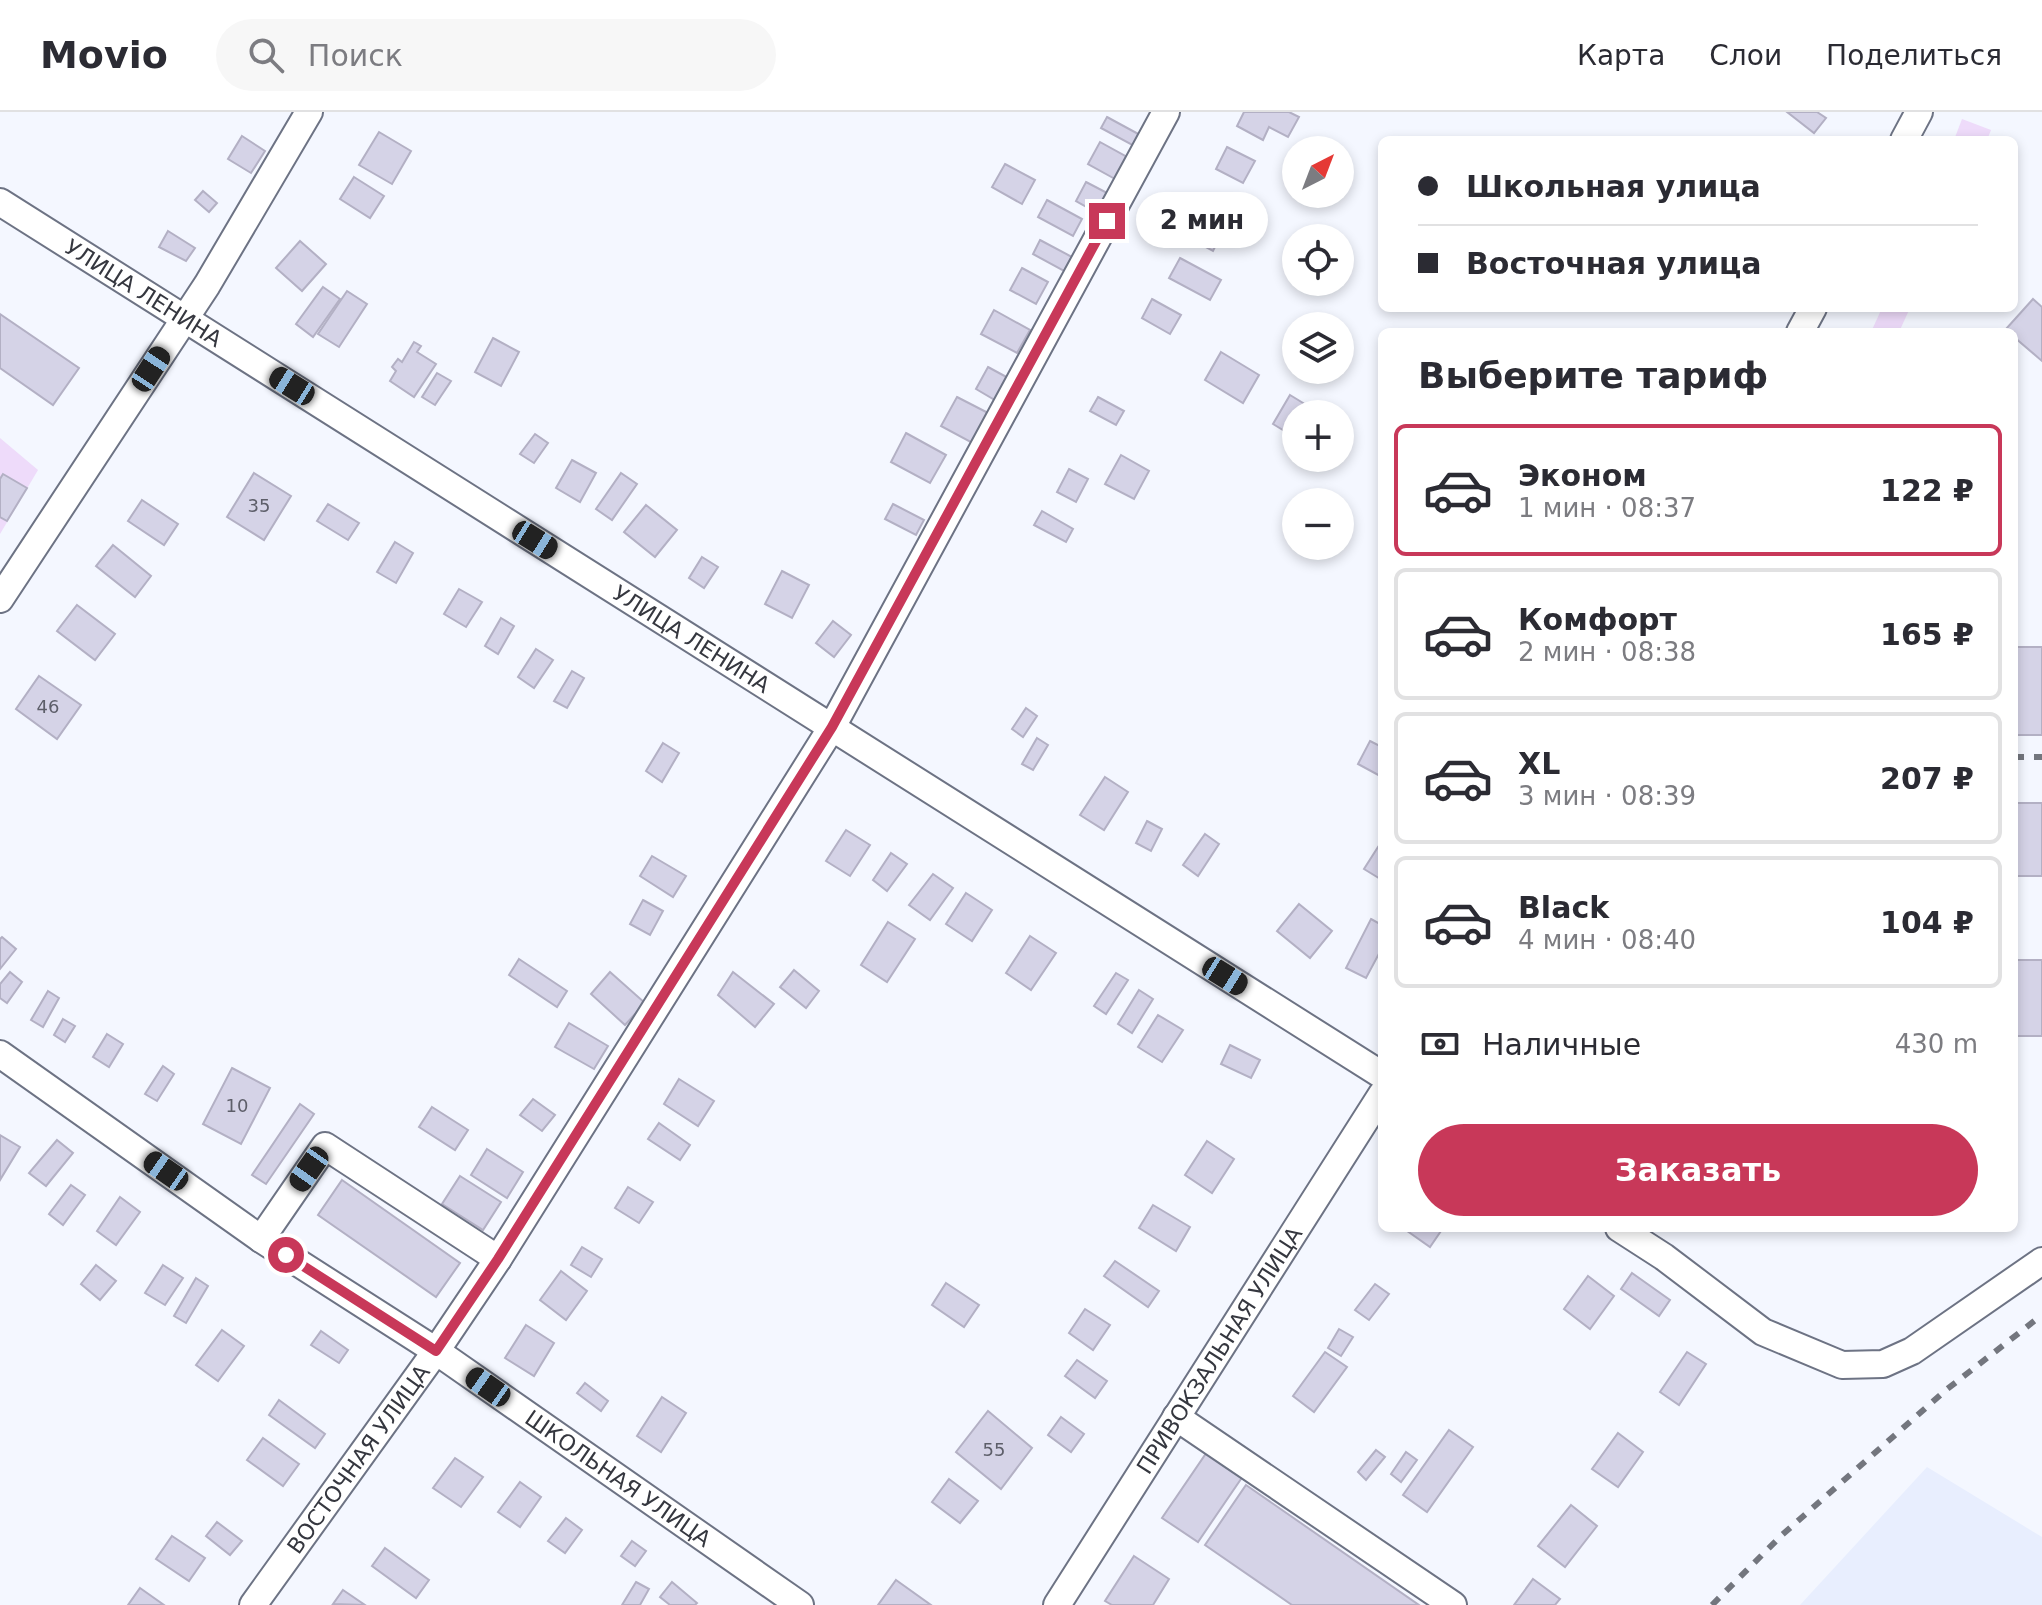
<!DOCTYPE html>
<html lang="ru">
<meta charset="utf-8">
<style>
:root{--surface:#fff;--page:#f7f7f7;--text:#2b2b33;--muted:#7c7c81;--line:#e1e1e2;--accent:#c83859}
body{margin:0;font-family:"DejaVu Sans",sans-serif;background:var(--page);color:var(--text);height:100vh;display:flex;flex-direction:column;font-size:30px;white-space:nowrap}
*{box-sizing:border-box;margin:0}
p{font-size:26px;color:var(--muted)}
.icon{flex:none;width:44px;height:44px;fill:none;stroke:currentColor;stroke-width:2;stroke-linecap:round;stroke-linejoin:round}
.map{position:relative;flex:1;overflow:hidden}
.panel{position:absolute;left:1378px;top:216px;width:640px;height:904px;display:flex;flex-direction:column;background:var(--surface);border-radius:12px;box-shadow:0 4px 12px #0003}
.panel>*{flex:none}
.guide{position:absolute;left:1378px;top:24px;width:640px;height:176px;border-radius:12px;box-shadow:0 4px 12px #0003;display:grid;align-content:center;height:176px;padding:0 40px;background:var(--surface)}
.needle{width:52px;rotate:42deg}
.buttons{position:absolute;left:1282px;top:24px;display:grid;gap:16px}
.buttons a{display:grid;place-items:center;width:72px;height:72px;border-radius:50%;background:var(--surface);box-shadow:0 4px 12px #0003;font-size:40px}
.end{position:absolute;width:36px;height:36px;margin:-18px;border:10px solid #c83859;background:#fff;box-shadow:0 0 0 4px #fff}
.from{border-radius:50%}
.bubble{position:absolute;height:56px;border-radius:28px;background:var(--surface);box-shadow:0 4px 12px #0003;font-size:26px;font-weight:800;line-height:56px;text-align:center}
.car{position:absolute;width:24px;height:48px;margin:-24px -12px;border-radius:10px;box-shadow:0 0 6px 2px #0007;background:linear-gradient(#222 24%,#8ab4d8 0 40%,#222 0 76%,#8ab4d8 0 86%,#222 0)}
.guide b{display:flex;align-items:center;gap:28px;height:76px;font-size:30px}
.guide b+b{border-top:2px solid var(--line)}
.guide i{width:20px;height:20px;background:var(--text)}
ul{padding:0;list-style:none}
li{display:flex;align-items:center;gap:24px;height:132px;margin:0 16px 12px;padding:0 24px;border:4px solid var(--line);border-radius:12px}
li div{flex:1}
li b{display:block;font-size:30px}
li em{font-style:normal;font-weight:800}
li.active{border-color:var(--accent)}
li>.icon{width:72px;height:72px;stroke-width:1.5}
h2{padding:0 40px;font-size:36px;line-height:96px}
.pay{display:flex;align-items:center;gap:20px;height:88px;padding:0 40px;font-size:30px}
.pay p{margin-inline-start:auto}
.button{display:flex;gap:16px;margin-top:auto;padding:16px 40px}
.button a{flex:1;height:92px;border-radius:48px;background:var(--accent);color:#fff;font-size:32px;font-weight:800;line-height:92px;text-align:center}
header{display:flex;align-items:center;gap:48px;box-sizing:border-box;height:112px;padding:0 40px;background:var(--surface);border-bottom:2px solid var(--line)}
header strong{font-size:38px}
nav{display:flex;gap:44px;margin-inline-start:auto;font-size:28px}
.search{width:560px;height:72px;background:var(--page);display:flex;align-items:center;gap:20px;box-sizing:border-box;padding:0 28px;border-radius:44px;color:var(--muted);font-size:30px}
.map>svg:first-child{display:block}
.built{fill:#e8eefe}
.green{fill:#eedbfa}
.building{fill:#d5d3e7;stroke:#b3b0c4;stroke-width:2}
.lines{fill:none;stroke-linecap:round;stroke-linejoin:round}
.minor-casing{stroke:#6d7384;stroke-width:30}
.minor{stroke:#fff;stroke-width:26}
.rail{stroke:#73767e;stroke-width:6;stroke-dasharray:10 10;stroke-linecap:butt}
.route{stroke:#c83859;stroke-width:10}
.labels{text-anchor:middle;stroke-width:7;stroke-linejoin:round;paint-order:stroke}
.number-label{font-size:18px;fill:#5d5e69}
.street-label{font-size:22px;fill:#35373f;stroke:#fff}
</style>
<header>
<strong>Movio</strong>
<div class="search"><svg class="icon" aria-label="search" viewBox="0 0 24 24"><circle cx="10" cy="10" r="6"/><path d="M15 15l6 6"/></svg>Поиск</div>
<nav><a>Карта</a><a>Слои</a><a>Поделиться</a></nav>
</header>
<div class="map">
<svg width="2042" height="1493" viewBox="0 0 2042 1493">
<rect width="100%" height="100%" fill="#f4f7ff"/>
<path class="built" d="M1927,1355L2042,1425V1493H1800Z"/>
<g class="green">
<path d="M1962,7L1991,18L1987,28H1954Z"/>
<path d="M1882,196H1910L1899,220H1871Z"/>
<path d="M0,326L38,358L0,422Z"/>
</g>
<g class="building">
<path d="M1244,0H1289L1299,5L1288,25L1269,15L1263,28L1237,14Z"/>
<path d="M1787,0H1817L1826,6L1814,21Z"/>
<path d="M1107,5L1142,24L1136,35L1101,16Z"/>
<path d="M379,20L411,39L392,72L359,53Z"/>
<path d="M242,24L265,39L251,61L228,47Z"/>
<path d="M1100,30L1127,45L1115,67L1088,52Z"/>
<path d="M1227,35L1255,49L1243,71L1216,57Z"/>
<path d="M1005,52L1035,68L1022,92L992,75Z"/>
<path d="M354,65L384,84L370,106L340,87Z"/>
<path d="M1086,70L1111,83L1101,103L1076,89Z"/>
<path d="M203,79L217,91L209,100L195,88Z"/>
<path d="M1213,83L1230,92L1225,103L1207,94Z"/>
<path d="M1047,88L1082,107L1073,124L1038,105Z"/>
<path d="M1198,103L1224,117L1213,139L1187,125Z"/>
<path d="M168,119L195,136L186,149L159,135Z"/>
<path d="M1040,128L1072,145L1064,159L1033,142Z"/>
<path d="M300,129L326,152L302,179L276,156Z"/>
<path d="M1180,146L1221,168L1210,188L1169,166Z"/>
<path d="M1022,156L1048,170L1036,192L1010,178Z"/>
<path d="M323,175L340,187L313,225L296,212Z"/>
<path d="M347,179L367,192L339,235L318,222Z"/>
<path d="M1152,187L1181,203L1170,222L1142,206Z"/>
<path d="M2033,187L2042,195V249L2014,225V220H2009L2006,217Z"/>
<path d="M994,198L1030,218L1017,241L981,222Z"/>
<path d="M0,202L79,256L53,293L0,256Z"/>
<path d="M493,226L519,240L501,274L475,260Z"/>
<path d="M414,230L421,234L417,240L436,252L414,285L390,269L396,259L392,255L398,247L402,250Z"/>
<path d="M1221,240L1259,263L1243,291L1205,268Z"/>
<path d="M988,255L1012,268L1000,291L976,277Z"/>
<path d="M437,261L451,269L435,293L422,285Z"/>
<path d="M1290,283L1321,302H1296V326L1273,312Z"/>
<path d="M957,285L994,304L978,334L941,314Z"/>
<path d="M1098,285L1124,299L1116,313L1090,299Z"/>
<path d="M906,321L946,343L930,371L891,350Z"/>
<path d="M535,322L548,331L534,351L520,342Z"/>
<path d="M1121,343L1149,359L1134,387L1105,372Z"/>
<path d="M572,348L596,361L580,390L556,376Z"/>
<path d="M1069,357L1088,367L1076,390L1057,380Z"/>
<path d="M254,361L291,384L264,428L227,405Z"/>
<path d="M621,361L637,372L612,408L596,397Z"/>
<path d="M3,362L27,376L7,409L0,405V367Z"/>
<path d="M142,388L178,412L164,433L128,409Z"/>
<path d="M328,392L359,411L348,428L317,409Z"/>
<path d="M893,392L924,408L916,423L885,407Z"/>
<path d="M646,393L677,418L655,445L624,420Z"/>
<path d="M1042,399L1073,417L1066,430L1034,413Z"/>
<path d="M395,430L413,441L396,471L377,460Z"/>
<path d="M113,433L151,464L135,485L96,454Z"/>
<path d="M702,445L718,455L704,476L689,466Z"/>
<path d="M782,459L809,473L792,506L765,492Z"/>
<path d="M459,477L482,490L466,515L444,502Z"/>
<path d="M77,493L115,522L95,548L57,519Z"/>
<path d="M501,506L514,514L498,542L485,534Z"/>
<path d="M833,509L851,523L834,545L816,531Z"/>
<rect x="2014" y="535" width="28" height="88"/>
<path d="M536,537L553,548L534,576L518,565Z"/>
<path d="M572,559L584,566L567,596L554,589Z"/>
<path d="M39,564L81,593L57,627L16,597Z"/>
<path d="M1026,596L1037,604L1023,625L1012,617Z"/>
<path d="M1037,626L1048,633L1033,658L1022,652Z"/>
<path d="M1370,629L1382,635V665L1358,652Z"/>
<path d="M663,631L679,641L662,670L646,659Z"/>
<path d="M1105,665L1128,680L1104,718L1080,703Z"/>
<rect x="2014" y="691" width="28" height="73"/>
<path d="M1147,709L1162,717L1151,739L1136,731Z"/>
<path d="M846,718L870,733L850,764L826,749Z"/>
<path d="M1205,722L1219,732L1198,764L1183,753Z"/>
<path d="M1378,735L1382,738V768L1364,757Z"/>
<path d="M891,741L907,752L887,779L873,768Z"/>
<path d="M652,744L686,764L673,785L640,764Z"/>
<path d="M933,762L953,776L930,808L909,793Z"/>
<path d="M966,781L992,798L972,829L946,812Z"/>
<path d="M643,788L663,799L650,823L630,812Z"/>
<path d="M1299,792L1332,819L1310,846L1277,819Z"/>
<path d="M1371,807L1382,813V836L1366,866L1346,856Z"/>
<path d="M888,810L915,827L887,870L861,853Z"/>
<path d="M1030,824L1056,841L1031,878L1006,861Z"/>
<path d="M2,825L16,837L0,857V827Z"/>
<path d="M519,847L567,879L557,895L509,863Z"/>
<rect x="2014" y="848" width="28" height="76"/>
<path d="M794,858L819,879L806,896L780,875Z"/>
<path d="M10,860L22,870L7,891L0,886V872Z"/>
<path d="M610,860L645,891L625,913L591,882Z"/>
<path d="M733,860L774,892L755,915L718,883Z"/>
<path d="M1116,861L1128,868L1106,902L1094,894Z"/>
<path d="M1139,878L1153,887L1132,921L1118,912Z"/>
<path d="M48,879L59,886L43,915L31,908Z"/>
<path d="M1158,903L1183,918L1162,950L1138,935Z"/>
<path d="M63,907L75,914L65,930L54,923Z"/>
<path d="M569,911L608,934L594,957L555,935Z"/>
<path d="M107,922L123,932L109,955L93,945Z"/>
<path d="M1230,933L1260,948L1251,966L1221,952Z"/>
<path d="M163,954L174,962L157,989L145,982Z"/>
<path d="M232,956L270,976L241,1032L203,1012Z"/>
<path d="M679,967L714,989L698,1014L664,992Z"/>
<path d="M533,987L555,1003L542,1019L520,1003Z"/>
<path d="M300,992L314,1002L266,1072L252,1063Z"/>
<path d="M432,995L468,1018L455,1038L419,1015Z"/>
<path d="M659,1011L690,1033L680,1048L648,1027Z"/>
<path d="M0,1023L20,1035L0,1068Z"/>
<path d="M57,1028L73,1041L46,1074L29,1061Z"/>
<path d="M1207,1029L1234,1047L1212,1081L1185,1063Z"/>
<path d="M487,1037L523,1060L507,1086L471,1063Z"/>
<path d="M460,1064L501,1090L483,1118L442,1092Z"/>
<path d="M342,1068L460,1151L436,1185L318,1103Z"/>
<path d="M71,1073L85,1083L63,1113L49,1102Z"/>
<path d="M628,1075L653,1090L639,1111L615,1096Z"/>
<path d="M120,1085L140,1100L116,1133L97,1119Z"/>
<path d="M1153,1093L1190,1115L1176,1139L1139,1116Z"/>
<path d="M1403,1116H1443L1430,1135Z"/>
<path d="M582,1135L602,1147L591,1165L571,1153Z"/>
<path d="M1115,1149L1159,1179L1148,1195L1104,1164Z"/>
<path d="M96,1153L116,1169L100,1188L81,1172Z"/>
<path d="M163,1153L183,1166L165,1193L145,1181Z"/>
<path d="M561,1159L587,1179L566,1208L540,1188Z"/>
<path d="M1632,1161L1670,1188L1659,1204L1621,1177Z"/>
<path d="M1588,1164L1614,1184L1590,1217L1564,1197Z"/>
<path d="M196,1166L208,1174L186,1211L174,1204Z"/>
<path d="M946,1171L979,1193L964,1215L932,1193Z"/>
<path d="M1375,1172L1389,1182L1369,1208L1355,1198Z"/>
<path d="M1085,1197L1110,1213L1093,1238L1069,1221Z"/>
<path d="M526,1213L554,1231L534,1264L505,1246Z"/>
<path d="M1339,1217L1353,1225L1341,1244L1328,1236Z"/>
<path d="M222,1218L244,1234L218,1269L196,1253Z"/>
<path d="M321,1219L348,1238L339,1251L311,1233Z"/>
<path d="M1325,1240L1347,1255L1314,1300L1293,1284Z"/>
<path d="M1687,1240L1706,1252L1679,1293L1660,1280Z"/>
<path d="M1077,1248L1107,1269L1095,1286L1065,1264Z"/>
<path d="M585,1271L608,1289L601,1299L577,1281Z"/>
<path d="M662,1285L686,1301L661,1340L637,1324Z"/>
<path d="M279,1288L325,1322L315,1336L269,1303Z"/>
<path d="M988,1299L1032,1336L1001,1377L956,1340Z"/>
<path d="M1061,1305L1084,1322L1071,1340L1048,1323Z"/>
<path d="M1449,1318L1473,1335L1427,1400L1403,1383Z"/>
<path d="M1618,1321L1643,1340L1618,1375L1592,1357Z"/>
<path d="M263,1326L299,1352L283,1374L247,1348Z"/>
<path d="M1376,1338L1385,1345L1366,1368L1358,1360Z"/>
<path d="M1207,1340L1243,1364L1198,1430L1162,1406Z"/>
<path d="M1406,1340L1417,1348L1401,1370L1391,1362Z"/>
<path d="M455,1346L483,1365L461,1395L433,1376Z"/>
<path d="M949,1367L978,1389L960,1411L932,1390Z"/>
<path d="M520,1370L541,1385L520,1415L498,1400Z"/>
<path d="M1246,1373L1419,1493H1292L1205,1433Z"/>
<path d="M1571,1393L1597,1414L1565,1455L1538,1434Z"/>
<path d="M566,1406L582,1418L565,1441L548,1429Z"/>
<path d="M217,1410L242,1429L230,1443L206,1424Z"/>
<path d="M172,1424L205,1446L189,1469L156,1447Z"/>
<path d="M632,1429L646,1439L635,1454L621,1444Z"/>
<path d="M385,1436L429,1468L416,1486L372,1454Z"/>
<path d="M1134,1444L1169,1467L1153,1493H1112L1105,1489Z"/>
<path d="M1533,1467L1560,1487L1555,1493H1514Z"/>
<path d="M896,1468L931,1493H878Z"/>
<path d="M636,1470L649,1477L640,1493H622Z"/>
<path d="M672,1470L697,1491L695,1493H670L660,1485Z"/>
<path d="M140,1476L164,1493H128Z"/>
<path d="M343,1478L365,1493L333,1492Z"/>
</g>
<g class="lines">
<g class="minor-casing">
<g id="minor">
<path d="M1904,28L1919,0"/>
<path id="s1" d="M0,90L1382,963"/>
<path d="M1800,220L1813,196"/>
<path d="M0,487L207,173L309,0"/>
<path id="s2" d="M0,942L261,1127L436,1239L800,1493"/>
<path d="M1619,1116L1664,1145L1763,1220L1842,1253L1883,1252L1912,1239L2042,1149"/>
<path d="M261,1127L325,1034L498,1147"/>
<path d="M1176,1305L1453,1493"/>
<path id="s3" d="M253,1493L436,1239L498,1147L832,615L1166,0"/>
<path id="s4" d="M1057,1493L1382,982"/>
</g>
</g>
<use href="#minor" class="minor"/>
<g class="rail">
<path d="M2014,645H2042"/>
<path d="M1712,1493L1782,1423L1946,1278L2042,1203"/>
</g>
</g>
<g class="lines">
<path class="route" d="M286,1143L436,1239L498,1147L832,615L1107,109"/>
</g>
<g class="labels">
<g class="number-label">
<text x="259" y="400">35</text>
<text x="48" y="601">46</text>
<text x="237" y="1000">10</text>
<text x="994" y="1344">55</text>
</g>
<g class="street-label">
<text dy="8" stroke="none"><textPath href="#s1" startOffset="170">УЛИЦА ЛЕНИНА</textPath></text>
<text dy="8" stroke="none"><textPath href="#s1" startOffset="818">УЛИЦА ЛЕНИНА</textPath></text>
<text dy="8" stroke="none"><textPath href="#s4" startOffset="302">ПРИВОКЗАЛЬНАЯ УЛИЦА</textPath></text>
<text dy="8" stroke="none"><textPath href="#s3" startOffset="180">ВОСТОЧНАЯ УЛИЦА</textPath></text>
<text dy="8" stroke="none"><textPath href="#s2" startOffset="750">ШКОЛЬНАЯ УЛИЦА</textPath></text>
</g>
</g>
</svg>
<div class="buttons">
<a><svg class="needle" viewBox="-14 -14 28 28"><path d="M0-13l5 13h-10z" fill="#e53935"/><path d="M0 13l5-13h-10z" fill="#7c7c81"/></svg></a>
<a><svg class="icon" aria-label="locate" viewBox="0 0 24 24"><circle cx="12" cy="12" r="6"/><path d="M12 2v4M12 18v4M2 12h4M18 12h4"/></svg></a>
<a><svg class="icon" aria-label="layers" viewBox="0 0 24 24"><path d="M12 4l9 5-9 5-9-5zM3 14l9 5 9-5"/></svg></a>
<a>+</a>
<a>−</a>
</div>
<i class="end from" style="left:286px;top:1143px"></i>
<i class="end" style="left:1107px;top:109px"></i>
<div class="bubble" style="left:1136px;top:80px;width:132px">2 мин</div>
<i class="car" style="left:151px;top:257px;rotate:33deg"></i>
<i class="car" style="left:292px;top:274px;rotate:302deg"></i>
<i class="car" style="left:535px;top:428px;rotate:122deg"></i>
<i class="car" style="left:1225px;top:864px;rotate:122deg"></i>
<i class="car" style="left:309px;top:1057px;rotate:215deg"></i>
<i class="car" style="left:166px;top:1059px;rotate:305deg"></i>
<i class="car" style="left:488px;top:1275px;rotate:305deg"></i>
<div class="guide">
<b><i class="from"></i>Школьная улица</b>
<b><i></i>Восточная улица</b>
</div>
<section class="panel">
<h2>Выберите тариф</h2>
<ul>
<li class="active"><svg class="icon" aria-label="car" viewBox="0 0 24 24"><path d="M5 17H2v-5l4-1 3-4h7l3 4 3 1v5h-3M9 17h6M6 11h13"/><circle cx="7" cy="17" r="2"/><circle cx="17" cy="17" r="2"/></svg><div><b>Эконом</b><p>1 мин · 08:37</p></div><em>122 ₽</em></li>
<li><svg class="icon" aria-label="car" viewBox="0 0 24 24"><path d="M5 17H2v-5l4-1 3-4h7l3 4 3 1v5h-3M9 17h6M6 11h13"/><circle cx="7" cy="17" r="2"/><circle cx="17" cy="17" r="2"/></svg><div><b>Комфорт</b><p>2 мин · 08:38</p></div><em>165 ₽</em></li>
<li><svg class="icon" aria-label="car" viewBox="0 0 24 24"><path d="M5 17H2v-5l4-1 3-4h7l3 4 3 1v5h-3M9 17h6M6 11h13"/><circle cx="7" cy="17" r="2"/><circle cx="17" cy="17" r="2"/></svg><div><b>XL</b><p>3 мин · 08:39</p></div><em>207 ₽</em></li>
<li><svg class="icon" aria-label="car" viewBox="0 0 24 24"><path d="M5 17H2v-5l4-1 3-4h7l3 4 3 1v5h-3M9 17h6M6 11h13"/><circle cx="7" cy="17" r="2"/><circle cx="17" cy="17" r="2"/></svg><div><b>Black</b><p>4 мин · 08:40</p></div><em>104 ₽</em></li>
</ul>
<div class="pay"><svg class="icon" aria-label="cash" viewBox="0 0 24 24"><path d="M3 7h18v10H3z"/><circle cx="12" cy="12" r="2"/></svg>Наличные<p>430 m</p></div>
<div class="button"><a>Заказать</a></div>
</section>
</div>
